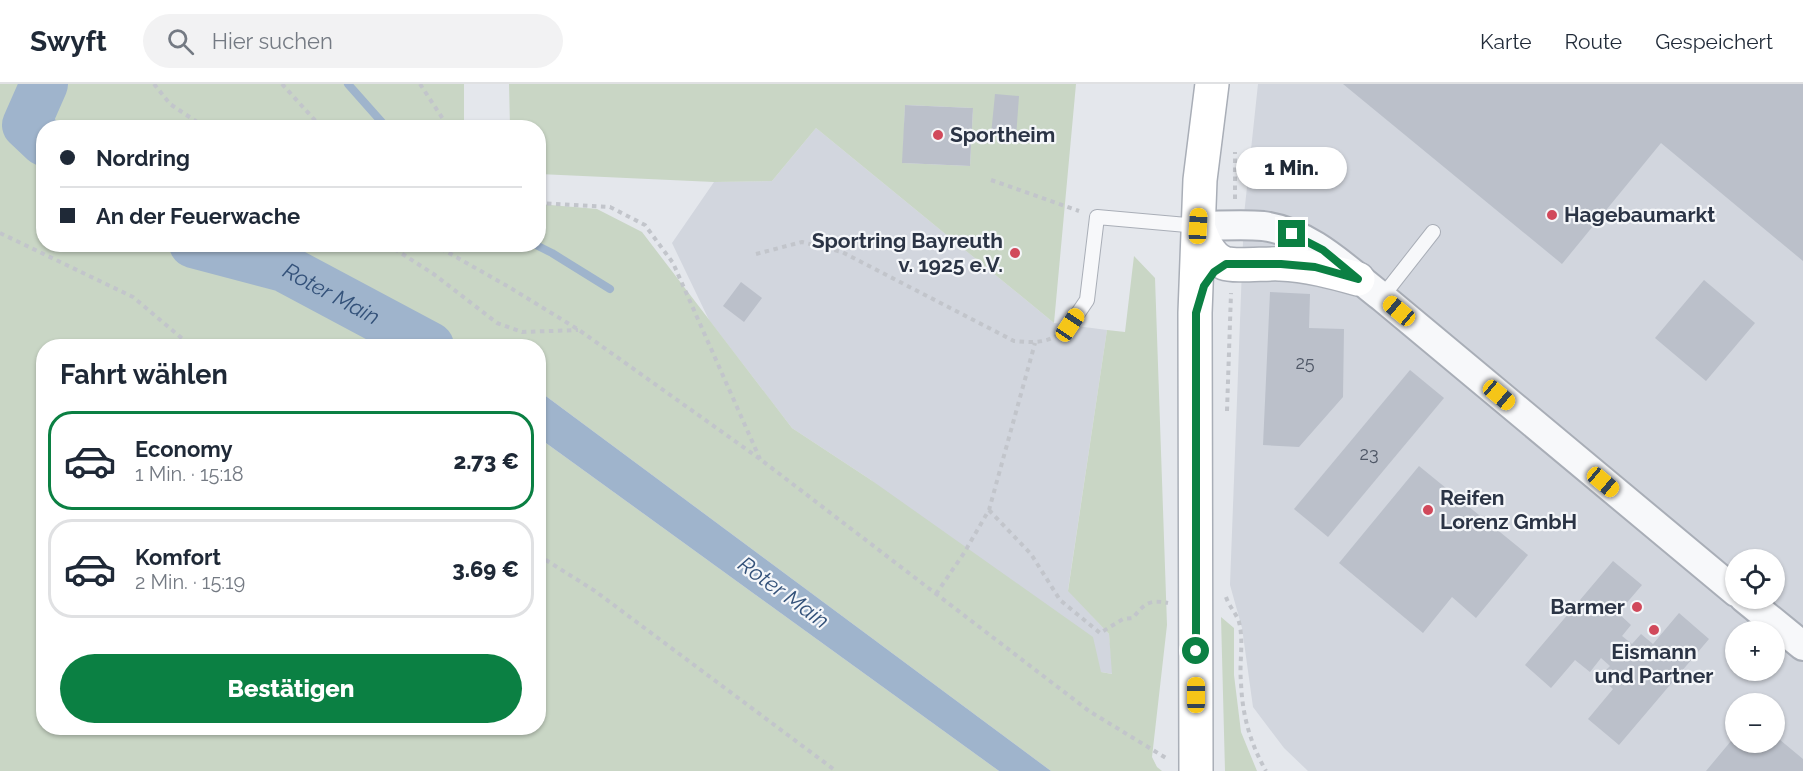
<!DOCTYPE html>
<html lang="de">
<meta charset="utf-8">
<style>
:root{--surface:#fff;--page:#f2f2f3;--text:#1f2937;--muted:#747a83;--line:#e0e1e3;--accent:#0b8043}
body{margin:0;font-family:Raleway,sans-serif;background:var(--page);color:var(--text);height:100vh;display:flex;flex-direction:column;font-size:22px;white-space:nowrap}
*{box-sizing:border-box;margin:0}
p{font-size:20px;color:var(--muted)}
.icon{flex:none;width:33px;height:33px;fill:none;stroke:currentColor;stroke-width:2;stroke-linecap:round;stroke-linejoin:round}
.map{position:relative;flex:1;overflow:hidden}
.drawer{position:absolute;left:36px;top:255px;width:510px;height:396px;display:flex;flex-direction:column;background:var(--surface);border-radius:24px;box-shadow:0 2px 4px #0004}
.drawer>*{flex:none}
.guide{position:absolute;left:36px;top:36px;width:510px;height:132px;border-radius:24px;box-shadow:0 2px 4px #0004;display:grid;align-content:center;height:132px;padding:0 24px;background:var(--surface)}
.tools{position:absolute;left:1725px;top:465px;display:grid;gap:12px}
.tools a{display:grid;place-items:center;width:60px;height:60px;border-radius:50%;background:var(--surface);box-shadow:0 2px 4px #0004;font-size:30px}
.end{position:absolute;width:27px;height:27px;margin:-14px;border:8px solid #0b8043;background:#fff;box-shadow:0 0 0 3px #fff}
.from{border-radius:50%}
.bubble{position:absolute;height:42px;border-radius:21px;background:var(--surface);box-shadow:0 2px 4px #0004;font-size:20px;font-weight:800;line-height:42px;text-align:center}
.car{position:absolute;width:18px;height:36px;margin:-18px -9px;border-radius:8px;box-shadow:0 0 4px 2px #0007;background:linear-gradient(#f5c518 24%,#345 0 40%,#f5c518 0 76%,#345 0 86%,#f5c518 0)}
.guide b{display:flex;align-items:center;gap:21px;height:57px;font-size:22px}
.guide b+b{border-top:2px solid var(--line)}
.guide i{width:15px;height:15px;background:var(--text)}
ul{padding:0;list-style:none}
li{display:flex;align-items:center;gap:18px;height:99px;margin:0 12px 9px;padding:0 12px;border:3px solid var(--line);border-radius:24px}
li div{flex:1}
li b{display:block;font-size:22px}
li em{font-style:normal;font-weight:800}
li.on{border-color:var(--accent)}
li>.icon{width:54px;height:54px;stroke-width:1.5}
h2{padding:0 24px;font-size:27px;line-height:72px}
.action{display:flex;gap:12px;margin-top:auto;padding:12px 24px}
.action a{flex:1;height:69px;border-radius:36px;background:var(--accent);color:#fff;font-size:24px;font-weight:800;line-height:69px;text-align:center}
header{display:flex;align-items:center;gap:36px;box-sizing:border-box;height:84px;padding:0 30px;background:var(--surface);border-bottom:2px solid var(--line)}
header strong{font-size:28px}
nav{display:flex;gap:33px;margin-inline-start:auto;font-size:21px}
.search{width:420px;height:54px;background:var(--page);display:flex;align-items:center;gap:15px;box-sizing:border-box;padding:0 21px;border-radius:33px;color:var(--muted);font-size:22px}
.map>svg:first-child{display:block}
.built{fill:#d2d6de;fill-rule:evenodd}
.green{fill:#c9d6c5;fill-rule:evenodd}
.water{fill:#9fb4cc}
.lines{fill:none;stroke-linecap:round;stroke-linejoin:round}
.stream{stroke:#9fb4cc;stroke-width:8}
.river{stroke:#9fb4cc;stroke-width:48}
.building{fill:#bbc0ca}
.service-casing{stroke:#a9aeb7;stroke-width:16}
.minor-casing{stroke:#a9aeb7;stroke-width:32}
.secondary-casing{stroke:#a9aeb7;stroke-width:36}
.path{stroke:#c2c5cb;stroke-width:4;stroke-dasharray:4.5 4.5;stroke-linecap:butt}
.service{stroke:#f7f8fa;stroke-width:14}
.minor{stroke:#f7f8fa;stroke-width:28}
.secondary{stroke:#fff;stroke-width:33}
.route{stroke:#0b8043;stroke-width:8}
.poi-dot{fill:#d1495b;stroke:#f4f6f9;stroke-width:2}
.labels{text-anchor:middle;stroke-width:4.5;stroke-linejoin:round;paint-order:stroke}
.number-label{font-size:18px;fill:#4f5766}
.poi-label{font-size:21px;font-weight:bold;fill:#2b3445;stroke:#f4f6f9;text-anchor:start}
.water-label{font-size:22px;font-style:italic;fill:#34527a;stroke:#f4f6f9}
</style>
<header>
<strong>Swyft</strong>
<div class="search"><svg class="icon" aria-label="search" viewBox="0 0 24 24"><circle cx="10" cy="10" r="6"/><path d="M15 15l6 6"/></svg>Hier suchen</div>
<nav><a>Karte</a><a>Route</a><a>Gespeichert</a></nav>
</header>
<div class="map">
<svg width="1803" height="687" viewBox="0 0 1803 687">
<rect width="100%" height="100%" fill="#e4e7ec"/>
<g class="built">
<path d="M1258,0H1803V687H1308L1284,664L1253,623L1242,544L1230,501L1244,131ZM1736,476H1774V514H1736ZM1736,548H1774V586H1736ZM1736,620H1774V658H1736Z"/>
<path d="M816,44L1054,239L1107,246L1068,506L1109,550L1113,590L1101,588L871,396L792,344L709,236L672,159L714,98L772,97Z"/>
</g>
<g class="green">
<path d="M0,0H464V43L44,44V160H538L539,120L597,125L642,148L792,344L871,396L1093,553L1101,588L1112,590L1109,550L1068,507L1107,246L1125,248L1134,172L1155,194L1167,541L1152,673L1157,683L1162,687H1051L539,307L538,262H44V644H538L539,354L999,687H0Z"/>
<path d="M509,0H1076L1054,239L816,44L772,97L714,98L539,90L538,44L510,43ZM905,21L973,24L970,82L903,79Z"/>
<path d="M1221,533L1234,544V591L1241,648L1257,687H1225Z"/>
</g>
<path class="water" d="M538,307H539L1051,687H999L539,354Z"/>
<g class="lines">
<g class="stream">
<path d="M348,0L387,44"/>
<path d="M534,160L552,169L610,205"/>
</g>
<g class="river">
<path d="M44,58L26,41L44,0"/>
<path id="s1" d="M193,160L284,184L430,262"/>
</g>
</g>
<g class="building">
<path d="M1343,0H1803V177L1661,59L1562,180Z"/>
<path d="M995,10L1019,12L1016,53L991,51Z"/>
<path d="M905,21L973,24L970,82L902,79Z"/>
<path d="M1704,196L1755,239L1706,297L1655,254Z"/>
<path d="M741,198L762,214L744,238L723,222Z"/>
<path d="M1270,208L1310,210L1309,244L1344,245L1343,313L1299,363L1263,361Z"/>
<path d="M1410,286L1444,314L1328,453L1294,425Z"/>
<path d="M1419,382L1528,471L1476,534L1452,513L1423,549L1339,479Z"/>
<path d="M1613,477L1642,501L1618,529L1631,541L1622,552L1632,560L1641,550L1653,560L1679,529L1709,555L1619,661L1588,635L1613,605L1599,593L1610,582L1601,574L1590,588L1575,576L1551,604L1525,581Z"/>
<path d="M1736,651V658H1774V651L1803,675V687H1706Z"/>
</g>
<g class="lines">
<g class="service-casing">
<g id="service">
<path d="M1382,213L1433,148"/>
<path d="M1070,241L1087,216L1097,133L1198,142"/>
</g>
</g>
<g class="minor-casing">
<g id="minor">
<path d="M1198,142C1219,142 1242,140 1263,142C1310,148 1347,186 1382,213L1736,508"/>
<path d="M1744,514L1803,562"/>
</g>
</g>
<g class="secondary-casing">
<g id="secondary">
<path d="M1198,142C1203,156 1209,173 1224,179C1235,183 1267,179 1280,180C1307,181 1333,188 1358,195"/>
<path d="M1196,687L1195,229L1200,96L1212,0"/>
</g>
</g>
<g class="path">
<path d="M154,0L170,20L206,44"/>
<path d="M282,0L322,44"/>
<path d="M420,0L449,44"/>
<path d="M991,96L1079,127"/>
<path d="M1235,115V68"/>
<path d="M538,119L610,123L645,141L673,179L760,375"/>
<path d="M0,149L133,213L191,262"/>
<path d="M387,160L435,191L497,239L522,248L578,246"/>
<path d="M433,160L509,203L579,246L760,375L1089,627L1166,674"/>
<path d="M756,170L802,158L842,168L1014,257C1028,258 1043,260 1056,252"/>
<path d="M1227,327L1231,209"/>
<path d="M989,426L1031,470L1060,516L1100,549L1123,535L1133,534C1144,520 1149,515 1168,519"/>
<path d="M538,471L595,507L836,687"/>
<path d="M936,510L964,469L989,426L1035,259"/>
<path d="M1226,513C1229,522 1236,529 1239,538C1244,557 1239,579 1241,598C1242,630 1250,659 1266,687"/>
</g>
<use href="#service" class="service"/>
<use href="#minor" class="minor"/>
<use href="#secondary" class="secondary"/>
</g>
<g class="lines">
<path class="route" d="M1196,567V229L1204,202L1214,188L1226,180H1281L1315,183L1358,195L1323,166L1292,150"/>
</g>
<g class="poi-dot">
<circle cx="938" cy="51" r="6"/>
<circle cx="1552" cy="131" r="6"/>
<circle cx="1015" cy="169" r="6"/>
<circle cx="1428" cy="426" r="6"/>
<circle cx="1637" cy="523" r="6"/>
<circle cx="1654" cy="546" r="6"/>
</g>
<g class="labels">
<g class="number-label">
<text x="1305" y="285">25</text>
<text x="1369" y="376">23</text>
</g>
<g class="poi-label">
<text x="950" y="58">Sportheim</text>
<text x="1564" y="138">Hagebaumarkt</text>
<text x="1003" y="164" text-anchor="end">Sportring Bayreuth<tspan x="1003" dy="24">v. 1925 e.V.</tspan></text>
<text x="1440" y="421">Reifen<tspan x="1440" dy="24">Lorenz GmbH</tspan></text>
<text x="1625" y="530" text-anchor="end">Barmer</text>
<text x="1654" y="575" text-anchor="middle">Eismann<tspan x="1654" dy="24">und Partner</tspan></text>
</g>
<g class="water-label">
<text dy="8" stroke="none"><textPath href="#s1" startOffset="148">Roter Main</textPath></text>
<text transform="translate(784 508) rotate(36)" y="8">Roter Main</text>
</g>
</g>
</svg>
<div class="tools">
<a><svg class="icon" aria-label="locate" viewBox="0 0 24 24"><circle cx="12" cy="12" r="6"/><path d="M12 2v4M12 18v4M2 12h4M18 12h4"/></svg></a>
<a>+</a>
<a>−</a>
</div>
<i class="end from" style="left:1196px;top:567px"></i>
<i class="end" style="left:1292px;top:150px"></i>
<div class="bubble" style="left:1236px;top:63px;width:111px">1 Min.</div>
<i class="car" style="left:1198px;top:142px;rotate:3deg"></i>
<i class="car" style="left:1399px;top:227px;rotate:310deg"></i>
<i class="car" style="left:1070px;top:241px;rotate:34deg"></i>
<i class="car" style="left:1499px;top:311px;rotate:130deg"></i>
<i class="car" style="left:1603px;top:398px;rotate:130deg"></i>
<i class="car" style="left:1196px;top:611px;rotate:0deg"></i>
<div class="guide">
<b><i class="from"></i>Nordring</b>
<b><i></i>An der Feuerwache</b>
</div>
<section class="drawer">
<h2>Fahrt wählen</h2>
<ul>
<li class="on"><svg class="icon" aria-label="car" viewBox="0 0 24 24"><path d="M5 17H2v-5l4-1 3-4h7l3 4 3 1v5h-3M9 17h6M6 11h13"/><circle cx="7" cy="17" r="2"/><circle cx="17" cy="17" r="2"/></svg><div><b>Economy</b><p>1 Min. · 15:18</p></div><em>2.73 €</em></li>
<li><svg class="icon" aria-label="car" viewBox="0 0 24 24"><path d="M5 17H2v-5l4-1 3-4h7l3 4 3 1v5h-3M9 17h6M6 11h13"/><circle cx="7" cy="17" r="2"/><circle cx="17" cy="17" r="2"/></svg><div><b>Komfort</b><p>2 Min. · 15:19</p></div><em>3.69 €</em></li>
</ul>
<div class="action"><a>Bestätigen</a></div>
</section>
</div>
